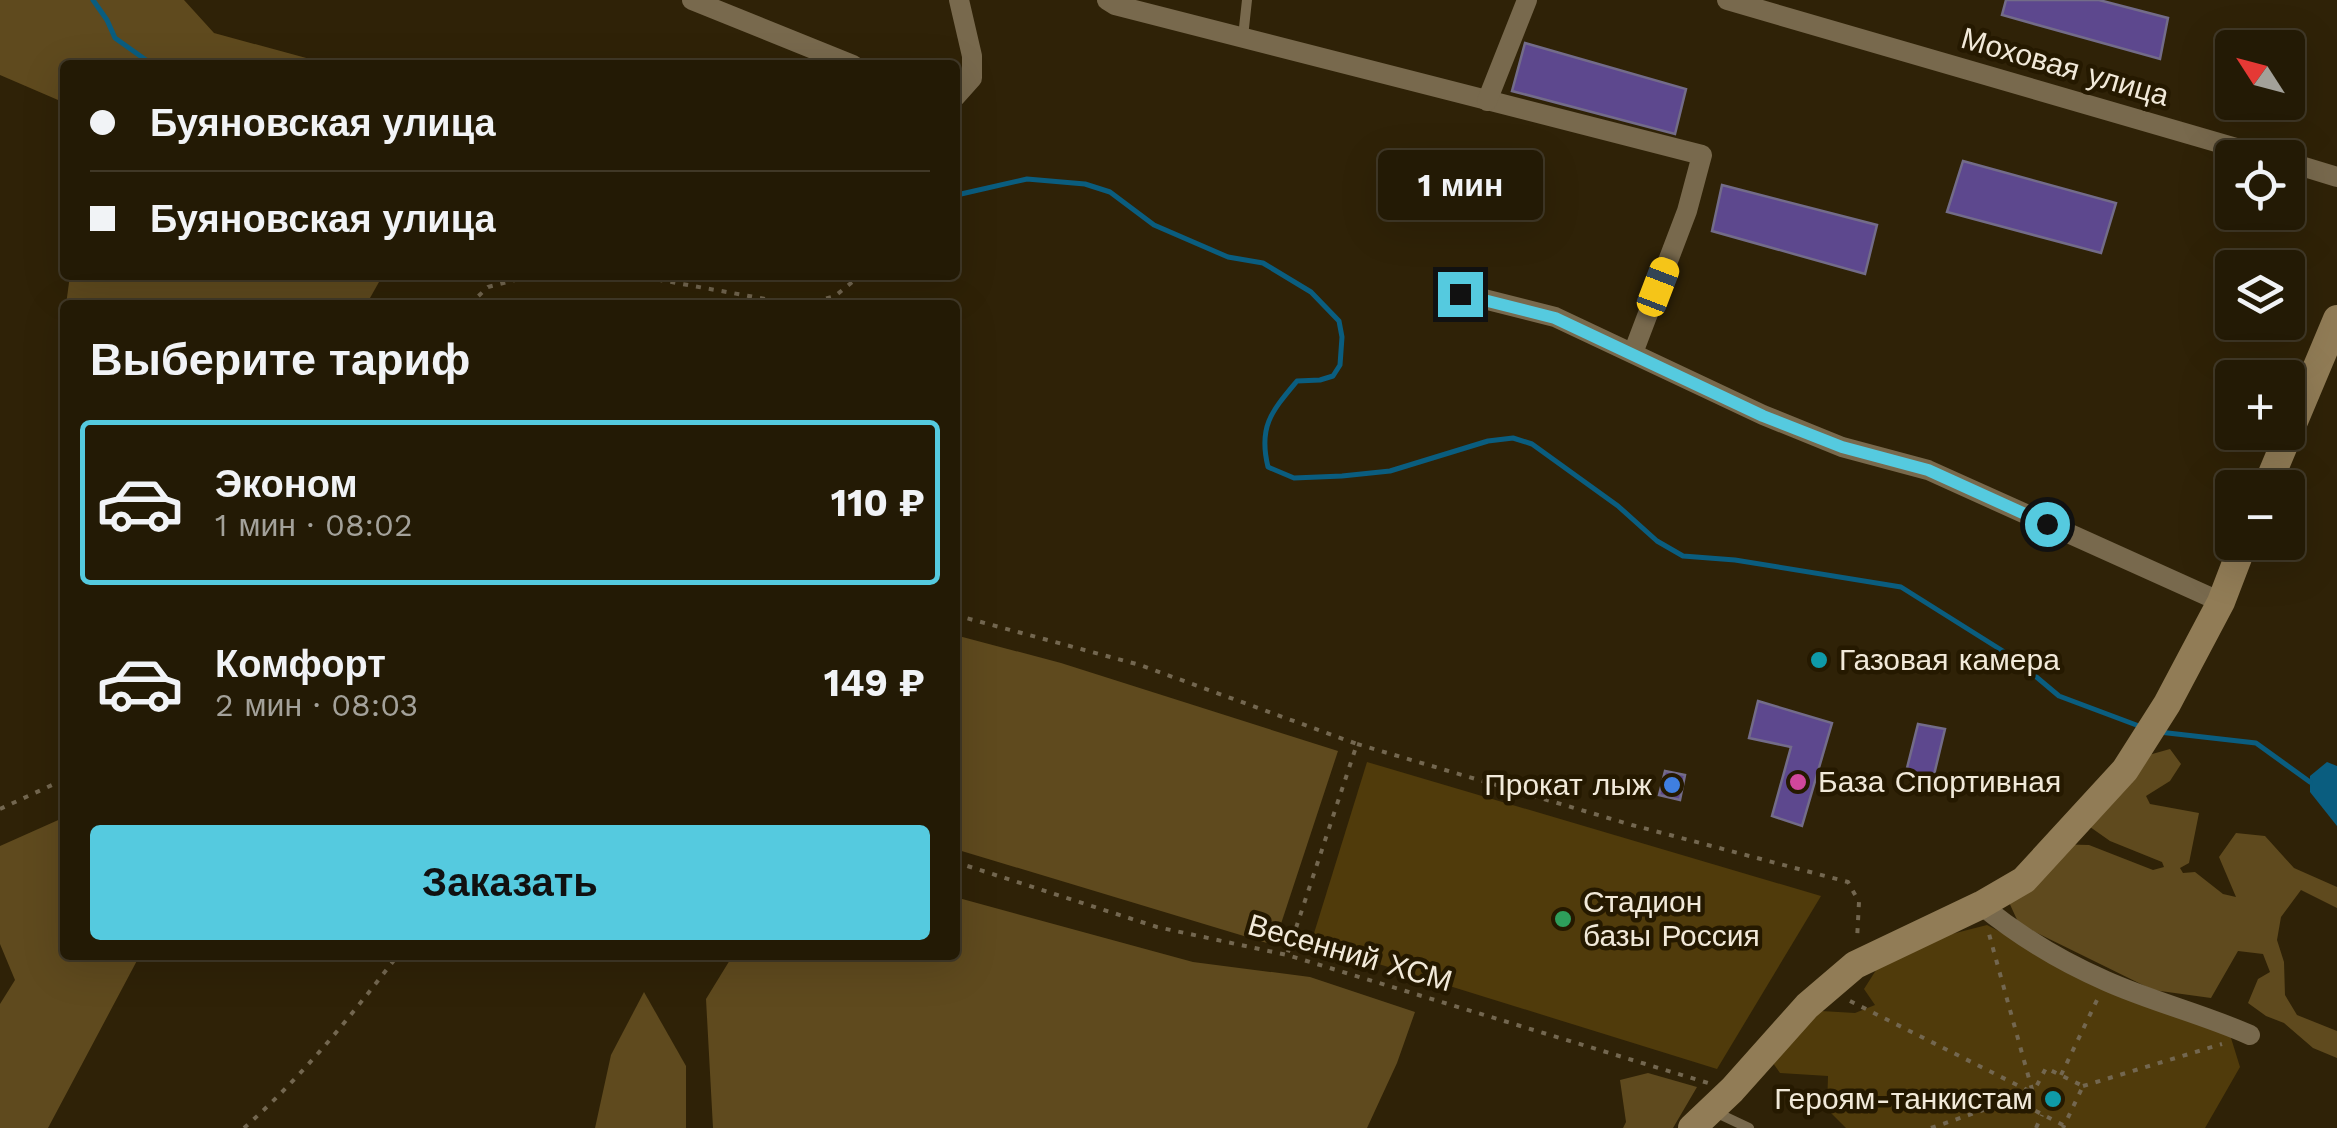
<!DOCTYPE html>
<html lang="ru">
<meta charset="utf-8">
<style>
:root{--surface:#231a05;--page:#2b230f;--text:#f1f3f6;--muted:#a3a19a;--line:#403827;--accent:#55cadf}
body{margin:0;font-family:"Work Sans",sans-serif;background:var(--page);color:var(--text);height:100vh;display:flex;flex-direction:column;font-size:38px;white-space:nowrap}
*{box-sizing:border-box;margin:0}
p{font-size:32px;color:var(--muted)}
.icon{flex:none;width:55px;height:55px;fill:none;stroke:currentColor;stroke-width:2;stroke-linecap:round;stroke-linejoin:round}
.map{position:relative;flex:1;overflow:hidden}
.sheet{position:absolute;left:60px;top:300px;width:900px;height:660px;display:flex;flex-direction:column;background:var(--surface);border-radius:10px;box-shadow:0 10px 40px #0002,0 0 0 2px var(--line)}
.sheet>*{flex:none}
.banner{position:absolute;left:60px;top:60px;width:900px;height:220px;border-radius:10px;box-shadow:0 10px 40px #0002,0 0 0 2px var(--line);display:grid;align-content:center;height:220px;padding:0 30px;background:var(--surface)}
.needle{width:65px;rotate:306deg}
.fabs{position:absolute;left:2215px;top:30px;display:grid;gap:20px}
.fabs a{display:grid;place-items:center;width:90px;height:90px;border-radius:10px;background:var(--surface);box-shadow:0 10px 40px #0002,0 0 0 2px var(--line);font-size:50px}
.end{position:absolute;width:45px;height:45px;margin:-22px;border:12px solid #55cadf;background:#111;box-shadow:0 0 0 5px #111}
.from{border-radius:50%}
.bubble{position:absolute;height:70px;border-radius:10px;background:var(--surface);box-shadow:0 10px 40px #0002,0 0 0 2px var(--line);font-size:32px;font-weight:700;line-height:70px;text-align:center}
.car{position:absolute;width:30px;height:60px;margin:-30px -15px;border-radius:12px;box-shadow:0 0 8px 2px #0007;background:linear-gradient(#f5c518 24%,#345 0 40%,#f5c518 0 76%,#345 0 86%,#f5c518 0)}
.banner b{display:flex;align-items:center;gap:35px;height:95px;font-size:38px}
.banner b+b{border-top:2px solid var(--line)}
.banner i{width:25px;height:25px;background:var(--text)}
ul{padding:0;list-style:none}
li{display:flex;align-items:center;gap:30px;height:165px;margin:0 20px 15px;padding:0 10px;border:5px solid transparent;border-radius:10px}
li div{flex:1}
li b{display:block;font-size:38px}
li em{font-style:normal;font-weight:700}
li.selected{border-color:var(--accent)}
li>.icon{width:90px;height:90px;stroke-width:1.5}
h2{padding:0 30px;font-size:45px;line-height:120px}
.cta{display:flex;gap:20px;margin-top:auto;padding:20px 30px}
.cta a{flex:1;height:115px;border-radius:10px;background:var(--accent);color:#111;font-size:40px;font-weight:700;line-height:115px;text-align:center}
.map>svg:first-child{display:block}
.green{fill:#503b0b}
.forest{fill:#5f4a1e}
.water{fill:#0a5d7f}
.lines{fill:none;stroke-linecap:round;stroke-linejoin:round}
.stream{stroke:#0a5d7f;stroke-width:5}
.building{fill:#5d488e;stroke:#736c89;stroke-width:2.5}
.path{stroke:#736750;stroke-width:4;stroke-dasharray:5 8;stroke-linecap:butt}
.service{stroke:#78694d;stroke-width:10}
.minor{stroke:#78694d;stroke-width:20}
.secondary{stroke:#917c56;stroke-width:28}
.route{stroke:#55cadf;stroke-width:12}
.culture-dot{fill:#0f9aa8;stroke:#251900;stroke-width:4}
.hotel-dot{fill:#d1479c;stroke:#251900;stroke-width:4}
.shop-dot{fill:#3f7fe0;stroke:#251900;stroke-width:4}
.leisure-dot{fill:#2e9e5b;stroke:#251900;stroke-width:4}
.labels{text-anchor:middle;stroke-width:9;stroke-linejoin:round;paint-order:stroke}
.street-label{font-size:30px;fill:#f1e9d9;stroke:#251900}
.poi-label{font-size:30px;fill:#f1e9d9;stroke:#251900;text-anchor:start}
</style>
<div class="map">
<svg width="2337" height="1128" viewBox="0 0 2337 1128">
<rect width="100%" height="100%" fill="#2f2207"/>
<g class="green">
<path d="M1367,762L1821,896L1717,1069L1311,943Z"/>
<path d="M1987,925L2123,996L2227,1025L2240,1067L2205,1128H1846L1827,1109L1828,1076L1780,1073L1763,1049L1821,1011L1855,1013L1875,1005L1864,989L1878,967L1940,937Z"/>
</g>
<g class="forest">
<path d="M0,0H184L214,33L332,65H65V103L0,75Z"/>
<path d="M70,275H383L366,305H66Z"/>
<path d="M955,635L1061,663L1338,751L1274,945L955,849Z"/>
<path d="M2170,749L2181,764L2170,781L2146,796L2150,804L2199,813L2189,863L2180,868L2183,873L2195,872L2223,894L2236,897L2219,857L2236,833L2265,836L2294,868L2337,887V908L2301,890L2281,917L2277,940L2284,962L2285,995L2297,1015L2337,1031V1058L2313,1048L2284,1023L2266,1016L2248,1003L2258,979L2270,972L2263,954L2238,951L2211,998L2153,990L2019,924L2007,898L2051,844L2089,845L2153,870L2164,867L2162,862L2110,841L2083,822L2102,790L2131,784L2138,758Z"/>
<path d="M65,817V955H140L48,1128H0V1004L15,980L0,944V846Z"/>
<path d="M955,897L1193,962L1310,977L1415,1012L1397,1063L1367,1128H713L706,999L733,955H955Z"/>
<path d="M644,992L686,1066V1128H595L611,1055Z"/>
<path d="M1648,1073L1697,1087L1673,1128H1623L1626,1122L1620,1080Z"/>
</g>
<path class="water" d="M2327,762L2337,766V826L2310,792V776Z"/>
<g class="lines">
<g class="stream">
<path d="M93,0L107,20L115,38L153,65"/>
<path d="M955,191L961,194L1027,179L1085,184L1110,192L1154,225L1228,257L1263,263L1311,292L1339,321L1342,337L1340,365L1333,376L1320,380L1297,381C1272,411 1258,426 1268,467L1294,478L1342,476L1390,471L1488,441L1513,438L1532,444L1618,506L1657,541L1683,556L1735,560L1901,587L2014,658L2059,696L2139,726"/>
<path d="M2159,732L2256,743L2310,782"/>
</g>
</g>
<g class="building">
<path d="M2006,0H2099L2168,18L2160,59L2002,15Z"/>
<path d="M1525,43L1686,89L1675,134L1512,91Z"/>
<path d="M1963,161L2116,203L2101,253L1947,212Z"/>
<path d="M1722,185L1877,225L1865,274L1712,231Z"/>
<path d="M1758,701L1832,723L1802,826L1772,816L1791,747L1749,738Z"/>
<path d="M1918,724L1945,729L1933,779L1906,772Z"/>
<path d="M1665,771L1685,775L1680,800L1659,795Z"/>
</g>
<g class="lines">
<g class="path">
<path d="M632,275L799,305"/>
<path d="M469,305L488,287L534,275"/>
<path d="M801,305L835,296L861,275"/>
<path d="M955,615L1140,665L1357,744L1287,955"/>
<path d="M1357,744L1632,825L1848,882L1859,902L1857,940"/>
<path d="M0,809L65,779"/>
<path d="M955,862L1157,927L1287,955L1708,1083"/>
<path d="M1850,1001L2033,1093L1989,934"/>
<path d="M2061,1075L2098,998"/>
<path d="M2083,1086L2222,1044"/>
<path d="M2063,1125L2026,1106L2046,1068L2083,1086L2063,1128"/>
<path d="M244,1128C303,1076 350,1017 398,955"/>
<path d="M1931,1128L2033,1093"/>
<path d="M2036,1128L2042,1115"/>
</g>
<g class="service">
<path d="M1243,37L1247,0"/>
<path d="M1715,1112L1749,1128"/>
</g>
<g class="minor">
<path d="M692,0L853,65"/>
<path d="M1107,0L1115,5L1702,155L1687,211L1633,353"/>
<path d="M1727,0L2271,158"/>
<path d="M955,97L972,78V56L959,0"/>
<path d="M1487,101L1527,0"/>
<path d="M2288,162L2337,177"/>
<path d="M1460,293L1555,317L1763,415L1842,447L1928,470L2221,602"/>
<path d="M1981,905C2018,935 2062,962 2106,981C2153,1002 2203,1014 2250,1035"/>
</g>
<g class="secondary">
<path d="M2266,488L2337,319"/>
<path d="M1692,1128L1732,1090L1807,1006L1855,965L1981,905L2024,880L2125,770L2167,704L2221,602L2244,542"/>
</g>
</g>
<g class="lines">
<path class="route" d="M1460,294L1555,318L1763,416L1842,447L1928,470L2047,524"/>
</g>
<g class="culture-dot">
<circle cx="1819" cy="660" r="10"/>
<circle cx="2053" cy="1099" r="10"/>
</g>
<circle class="hotel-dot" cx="1798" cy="782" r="10"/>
<circle class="shop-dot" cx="1672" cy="785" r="10"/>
<circle class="leisure-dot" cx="1563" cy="919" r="10"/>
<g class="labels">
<g class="street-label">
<text transform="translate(2065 67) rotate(16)" y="10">Моховая улица</text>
<text transform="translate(1350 953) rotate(16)" y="10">Весенний ХСМ</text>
</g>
<g class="poi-label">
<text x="1839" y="670">Газовая камера</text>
<text x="1818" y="792">База Спортивная</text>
<text x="1652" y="795" text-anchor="end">Прокат лыж</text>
<text x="1583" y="912">Стадион<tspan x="1583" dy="34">базы Россия</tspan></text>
<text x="2033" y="1109" text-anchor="end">Героям-танкистам</text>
</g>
</g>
</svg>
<div class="fabs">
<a><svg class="needle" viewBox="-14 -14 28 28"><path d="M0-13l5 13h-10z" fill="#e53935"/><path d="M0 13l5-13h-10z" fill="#a3a19a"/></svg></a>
<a><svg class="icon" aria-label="locate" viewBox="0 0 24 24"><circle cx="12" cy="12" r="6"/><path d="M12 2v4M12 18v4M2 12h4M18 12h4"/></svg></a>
<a><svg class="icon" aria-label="layers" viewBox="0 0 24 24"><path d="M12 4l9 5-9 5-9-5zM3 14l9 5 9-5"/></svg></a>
<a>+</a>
<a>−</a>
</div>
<i class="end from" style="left:2047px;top:524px"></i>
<i class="end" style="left:1460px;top:294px"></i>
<div class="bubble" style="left:1378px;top:150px;width:165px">1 мин</div>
<i class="car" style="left:1658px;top:287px;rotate:21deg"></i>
<div class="banner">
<b><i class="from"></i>Буяновская улица</b>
<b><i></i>Буяновская улица</b>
</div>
<section class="sheet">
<h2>Выберите тариф</h2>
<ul>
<li class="selected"><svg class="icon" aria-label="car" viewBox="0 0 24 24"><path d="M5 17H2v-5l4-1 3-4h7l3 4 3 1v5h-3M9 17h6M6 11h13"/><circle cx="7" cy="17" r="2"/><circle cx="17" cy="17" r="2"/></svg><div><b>Эконом</b><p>1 мин · 08:02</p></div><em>110 ₽</em></li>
<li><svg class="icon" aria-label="car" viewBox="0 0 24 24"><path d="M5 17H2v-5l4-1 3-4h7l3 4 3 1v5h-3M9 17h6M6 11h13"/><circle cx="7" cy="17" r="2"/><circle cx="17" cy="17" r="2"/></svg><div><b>Комфорт</b><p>2 мин · 08:03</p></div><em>149 ₽</em></li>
</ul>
<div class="cta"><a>Заказать</a></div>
</section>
</div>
